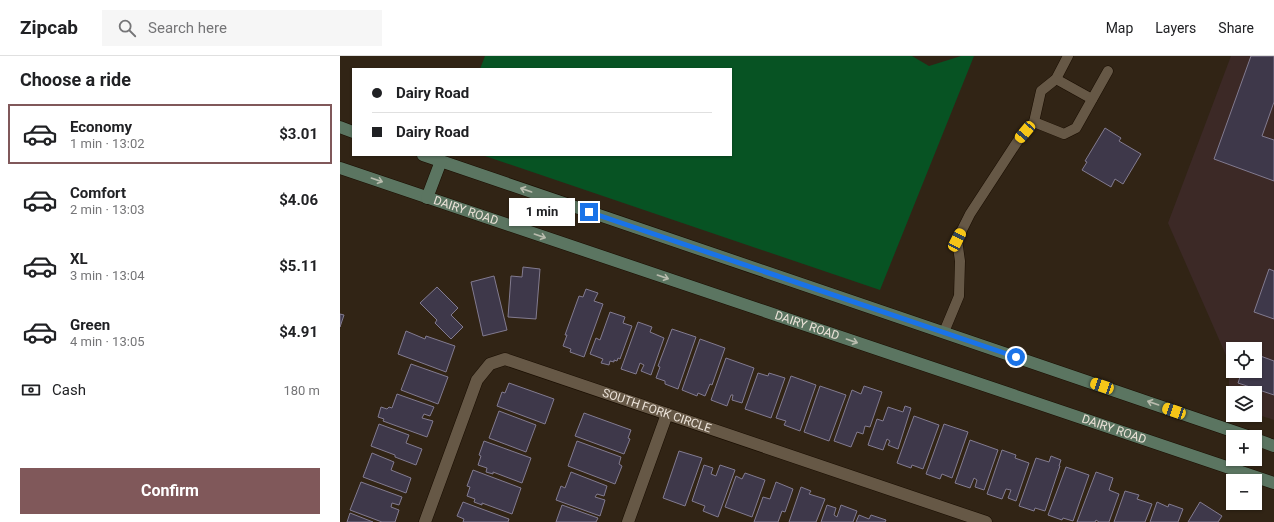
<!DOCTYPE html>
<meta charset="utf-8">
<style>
:root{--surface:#fff;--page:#f6f6f6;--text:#202124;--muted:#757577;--line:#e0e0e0;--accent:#80585a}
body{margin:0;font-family:Roboto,sans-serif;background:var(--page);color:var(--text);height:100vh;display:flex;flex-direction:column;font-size:15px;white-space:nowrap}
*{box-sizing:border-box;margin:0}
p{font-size:13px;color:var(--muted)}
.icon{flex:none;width:22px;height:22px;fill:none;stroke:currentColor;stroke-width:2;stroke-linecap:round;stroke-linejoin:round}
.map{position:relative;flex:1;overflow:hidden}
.panel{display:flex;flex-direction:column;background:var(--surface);width:340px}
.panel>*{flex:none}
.top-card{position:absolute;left:12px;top:12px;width:380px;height:88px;border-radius:0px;box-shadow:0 1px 3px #0004;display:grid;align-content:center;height:88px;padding:0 20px;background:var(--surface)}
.fabs{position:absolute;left:886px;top:286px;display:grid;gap:8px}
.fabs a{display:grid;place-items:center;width:36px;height:36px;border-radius:0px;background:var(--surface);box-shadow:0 1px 3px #0004;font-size:20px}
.end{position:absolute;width:18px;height:18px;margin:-9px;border:5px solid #1a73e8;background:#fff;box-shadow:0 0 0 2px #fff}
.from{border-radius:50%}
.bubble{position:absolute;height:28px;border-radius:0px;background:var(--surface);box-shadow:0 1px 3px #0004;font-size:13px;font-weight:700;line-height:28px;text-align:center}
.car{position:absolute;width:12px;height:24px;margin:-12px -6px;border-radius:5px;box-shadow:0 0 3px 1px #0007;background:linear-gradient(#f5c518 24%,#345 0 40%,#f5c518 0 76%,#345 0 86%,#f5c518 0)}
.top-card b{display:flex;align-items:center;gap:14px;height:38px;font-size:15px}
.top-card b+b{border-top:1px solid var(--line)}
.top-card i{width:10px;height:10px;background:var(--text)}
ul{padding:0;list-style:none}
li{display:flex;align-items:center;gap:12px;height:60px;margin:0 8px 6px;padding:0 12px;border:2px solid transparent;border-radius:0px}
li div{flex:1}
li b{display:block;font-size:15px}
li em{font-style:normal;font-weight:700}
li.selected{border-color:var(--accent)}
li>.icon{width:36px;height:36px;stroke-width:1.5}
h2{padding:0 20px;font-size:18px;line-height:48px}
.pay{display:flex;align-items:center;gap:10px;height:44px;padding:0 20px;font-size:15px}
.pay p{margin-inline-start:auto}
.button{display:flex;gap:8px;margin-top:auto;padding:8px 20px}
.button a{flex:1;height:46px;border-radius:0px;background:var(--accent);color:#fff;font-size:16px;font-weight:700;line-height:46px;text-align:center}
header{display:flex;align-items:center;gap:24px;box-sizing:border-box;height:56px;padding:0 20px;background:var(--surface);border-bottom:1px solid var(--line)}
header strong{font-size:19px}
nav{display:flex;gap:22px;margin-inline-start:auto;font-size:14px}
.search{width:280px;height:36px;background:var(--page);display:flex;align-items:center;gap:10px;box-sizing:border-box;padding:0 14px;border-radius:0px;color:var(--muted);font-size:15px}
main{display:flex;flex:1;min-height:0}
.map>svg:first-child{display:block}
.commercial{fill:#3c2926;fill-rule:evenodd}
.green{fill:#075323}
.building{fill:#3e384a;stroke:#827b90}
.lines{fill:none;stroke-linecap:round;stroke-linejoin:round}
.lane-casing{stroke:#190d01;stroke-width:11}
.street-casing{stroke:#190d01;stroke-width:13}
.secondary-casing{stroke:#190d01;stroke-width:13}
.lane{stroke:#665846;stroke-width:10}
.street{stroke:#665846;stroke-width:12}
.secondary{stroke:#5b7561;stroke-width:12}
.oneway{stroke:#b9bcae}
.route{stroke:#1a73e8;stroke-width:5}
.labels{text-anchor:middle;stroke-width:3.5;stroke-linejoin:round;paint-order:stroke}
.street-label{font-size:12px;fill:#ebe2d8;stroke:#140f08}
</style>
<header>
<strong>Zipcab</strong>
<div class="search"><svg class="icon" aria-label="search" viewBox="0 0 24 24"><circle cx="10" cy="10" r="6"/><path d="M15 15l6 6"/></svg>Search here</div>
<nav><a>Map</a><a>Layers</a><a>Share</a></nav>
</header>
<main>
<section class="panel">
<h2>Choose a ride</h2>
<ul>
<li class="selected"><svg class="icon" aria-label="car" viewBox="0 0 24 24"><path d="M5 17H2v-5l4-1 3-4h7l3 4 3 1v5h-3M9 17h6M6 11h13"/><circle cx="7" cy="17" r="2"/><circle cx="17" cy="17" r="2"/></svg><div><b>Economy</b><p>1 min · 13:02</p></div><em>$3.01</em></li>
<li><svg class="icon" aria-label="car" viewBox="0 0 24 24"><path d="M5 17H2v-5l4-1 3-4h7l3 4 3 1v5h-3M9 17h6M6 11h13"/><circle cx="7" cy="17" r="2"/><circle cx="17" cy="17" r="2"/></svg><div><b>Comfort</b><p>2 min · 13:03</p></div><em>$4.06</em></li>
<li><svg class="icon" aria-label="car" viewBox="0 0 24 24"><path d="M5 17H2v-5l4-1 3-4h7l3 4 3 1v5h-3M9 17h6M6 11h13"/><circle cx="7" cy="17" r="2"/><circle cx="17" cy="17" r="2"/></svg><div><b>XL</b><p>3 min · 13:04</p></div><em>$5.11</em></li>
<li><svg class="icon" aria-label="car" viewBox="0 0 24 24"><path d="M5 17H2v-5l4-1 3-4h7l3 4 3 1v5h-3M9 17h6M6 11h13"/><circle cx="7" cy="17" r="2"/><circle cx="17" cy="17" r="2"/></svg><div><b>Green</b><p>4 min · 13:05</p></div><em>$4.91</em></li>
</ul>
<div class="pay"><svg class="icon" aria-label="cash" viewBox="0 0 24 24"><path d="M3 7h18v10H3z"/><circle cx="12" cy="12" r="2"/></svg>Cash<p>180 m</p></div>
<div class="button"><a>Confirm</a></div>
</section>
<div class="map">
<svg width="934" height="466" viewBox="0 0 934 466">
<rect width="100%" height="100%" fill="#312415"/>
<path class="commercial" d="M891,0H934V364L915,358V337H893V351L889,350V306L828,167ZM893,293H915V315H893Z"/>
<path class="green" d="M145,0H572L589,10L621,0H634L540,234L142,99H391V13H140Z"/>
<g class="building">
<path d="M911,0H934V46L922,80L934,84V125L874,103Z"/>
<path d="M765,72L781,82L779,85L801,98L783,128L775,123L771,131L742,114L747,106L745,105Z"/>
<path d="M183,211L200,213L196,263L168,261L171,220L182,221Z"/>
<path d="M929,213L934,215V263L914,256Z"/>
<path d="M154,220L167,274L143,280L131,226Z"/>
<path d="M97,231L118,252L111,259L123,271L111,283L95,267L97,264L80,247Z"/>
<path d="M246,233L258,237L254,245L263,248L244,301L230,296L231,293L223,290L227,279H225L239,240L243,241Z"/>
<path d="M270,256L285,261L283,267L292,270L280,303L278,302L277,305L274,304V306L270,305L269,309L261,307L263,303L250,298L256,282L260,284Z"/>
<path d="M0,258L4,259L0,271Z"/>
<path d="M298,266L312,271L310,276L324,282L311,319L301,315L304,309L300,307L296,318L281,313Z"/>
<path d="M332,273L356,281L338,333L325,328V325L316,322L320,311L318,310Z"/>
<path d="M66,275L85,283L86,280L115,290L106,316L58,298Z"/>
<path d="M360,283L385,292L372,329L370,328L365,340L358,337L357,340L342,334Z"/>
<path d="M915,298L934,305V339L898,327L902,315H915Z"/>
<path d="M386,302L414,312L402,347L392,344L393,339H391L387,350L371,344Z"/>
<path d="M71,308L108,321L98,348L61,334Z"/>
<path d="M418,317L428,320L429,317L445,322L431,362L405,353Z"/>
<path d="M451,320L476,329L460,375L444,369L446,365L436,362Z"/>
<path d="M169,327L214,343L205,368L157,350L162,336L165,337Z"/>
<path d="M480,330L506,339L489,385L464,376Z"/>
<path d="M524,330L542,336L530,371L525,370L523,378L517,376L511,391L494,385L512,334L521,338Z"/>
<path d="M57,338L94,351L90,360L84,358L82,362L93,365L87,381L43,365L44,363L38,361L41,351L47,353L49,351L52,352Z"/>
<path d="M565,350L571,352L558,393L548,389L550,385L547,383L543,394L528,389L537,363L543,365L548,351L563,356Z"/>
<path d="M159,355L196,369L186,396L149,382Z"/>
<path d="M244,357L291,374L288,382L290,383L284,398L235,380Z"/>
<path d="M574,360L599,369L583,413L572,409L571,412L557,407Z"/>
<path d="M39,368L69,379L66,387L82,393L76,409L55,401V399L31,390Z"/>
<path d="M604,368L628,376L612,422L602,418L600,423L586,418Z"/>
<path d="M630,384L658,394L644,434L635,431L637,424L634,422L630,432L615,427Z"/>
<path d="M144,385L191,402L182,427L153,416V418L146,416L147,412L138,409L141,400L139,399Z"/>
<path d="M237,385L281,401L279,408L282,410L275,428L228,410Z"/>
<path d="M662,394L676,399L675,402L689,407L676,445L668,442L671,434L666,433L662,443L647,438Z"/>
<path d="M339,395L362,402L345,450L323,442Z"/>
<path d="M32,397L54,406L51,414L71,422L66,437L23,421Z"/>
<path d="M711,400L721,404L719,410H720L705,455L695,452L694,455L679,450L696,402L709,406Z"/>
<path d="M364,409L373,412L371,418L376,420L380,409L395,414L378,461L363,455L365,450L352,445Z"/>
<path d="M726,411L749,419L733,465L723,462L722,464L708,459Z"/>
<path d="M133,414L181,432L172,458L142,447V449L134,446L135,443L127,440L130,431L127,430Z"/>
<path d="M231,416L267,430L264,440L257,438L255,441L265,444L260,460L216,444L221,430L225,432Z"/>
<path d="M756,416L773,422L769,434L779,438L769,466H759L756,464L755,466H737Z"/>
<path d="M405,417L425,424L412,461L385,451L396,420L402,423Z"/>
<path d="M21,426L62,441L59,449L52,447L51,451L59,454L55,466H42L10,454Z"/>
<path d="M436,426L453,433L445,456L442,455L438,466H414L423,441L430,443Z"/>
<path d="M461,431L471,435L469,438L485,443L476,466H449Z"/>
<path d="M785,435L799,439L797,443L812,448L805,466H774Z"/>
<path d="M123,446L169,463L168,466H123L124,463L117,460Z"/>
<path d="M817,446L828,451L829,448L843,453L838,466H810Z"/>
<path d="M860,446L882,460L878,466H848Z"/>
<path d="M222,449L258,462L256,466H216Z"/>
<path d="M487,449L496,452L494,459L497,461L501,449L517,455L513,466H481Z"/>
<path d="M10,457L33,466H7Z"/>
<path d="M519,459L529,463L531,459L546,464L545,466H516Z"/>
</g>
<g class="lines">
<g class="lane-casing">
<g id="lane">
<path d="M716,23L752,43"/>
<path d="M694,66L701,35L716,23L728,0"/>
<path d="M604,276L619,240L620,205L617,184L630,158L677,86L694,66L724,78L736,72L768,15"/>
</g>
</g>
<g class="street-casing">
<g id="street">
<path id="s1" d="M85,466L137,324L150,308L165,303L646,466"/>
<path d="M288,466L327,358"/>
</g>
</g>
<g class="secondary-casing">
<g id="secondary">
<path d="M0,71L13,76"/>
<path d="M83,99L910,381"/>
<path id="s2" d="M0,112L934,427"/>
<path d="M87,142L101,105"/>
<path d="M915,383L934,390"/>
</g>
</g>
<use href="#lane" class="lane"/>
<use href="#street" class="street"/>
<use href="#secondary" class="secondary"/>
</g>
<defs><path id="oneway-shaft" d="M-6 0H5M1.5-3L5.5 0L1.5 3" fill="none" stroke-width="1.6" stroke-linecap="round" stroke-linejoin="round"/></defs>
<g class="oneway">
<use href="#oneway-shaft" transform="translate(37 124) rotate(19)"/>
<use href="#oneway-shaft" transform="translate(186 134) rotate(-161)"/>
<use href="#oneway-shaft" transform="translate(200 180) rotate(19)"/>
<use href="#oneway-shaft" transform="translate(323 221) rotate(19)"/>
<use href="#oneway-shaft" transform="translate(512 285) rotate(19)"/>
<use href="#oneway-shaft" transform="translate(813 347) rotate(-161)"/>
</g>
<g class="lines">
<path class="route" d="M249,156L676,301"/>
</g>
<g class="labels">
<g class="street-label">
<text dy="4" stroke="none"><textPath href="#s2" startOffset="133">DAIRY ROAD</textPath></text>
<text dy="4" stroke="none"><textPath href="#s2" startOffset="493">DAIRY ROAD</textPath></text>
<text dy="4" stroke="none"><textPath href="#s1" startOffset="348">SOUTH FORK CIRCLE</textPath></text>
<text dy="4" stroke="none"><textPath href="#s2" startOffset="817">DAIRY ROAD</textPath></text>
</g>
</g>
</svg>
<div class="fabs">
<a><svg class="icon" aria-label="locate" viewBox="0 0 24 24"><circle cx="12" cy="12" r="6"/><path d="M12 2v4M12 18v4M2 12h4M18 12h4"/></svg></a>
<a><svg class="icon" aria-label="layers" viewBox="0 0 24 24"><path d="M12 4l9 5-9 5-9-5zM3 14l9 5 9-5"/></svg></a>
<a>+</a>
<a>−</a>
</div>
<i class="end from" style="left:676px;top:301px"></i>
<i class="end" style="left:249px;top:156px"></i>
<div class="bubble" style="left:169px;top:142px;width:66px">1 min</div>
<i class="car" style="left:685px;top:76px;rotate:220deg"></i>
<i class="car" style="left:617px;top:184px;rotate:27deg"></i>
<i class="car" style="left:762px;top:330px;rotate:289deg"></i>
<i class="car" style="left:834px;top:355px;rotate:289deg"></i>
<div class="top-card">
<b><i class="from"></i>Dairy Road</b>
<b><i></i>Dairy Road</b>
</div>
</div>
</main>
